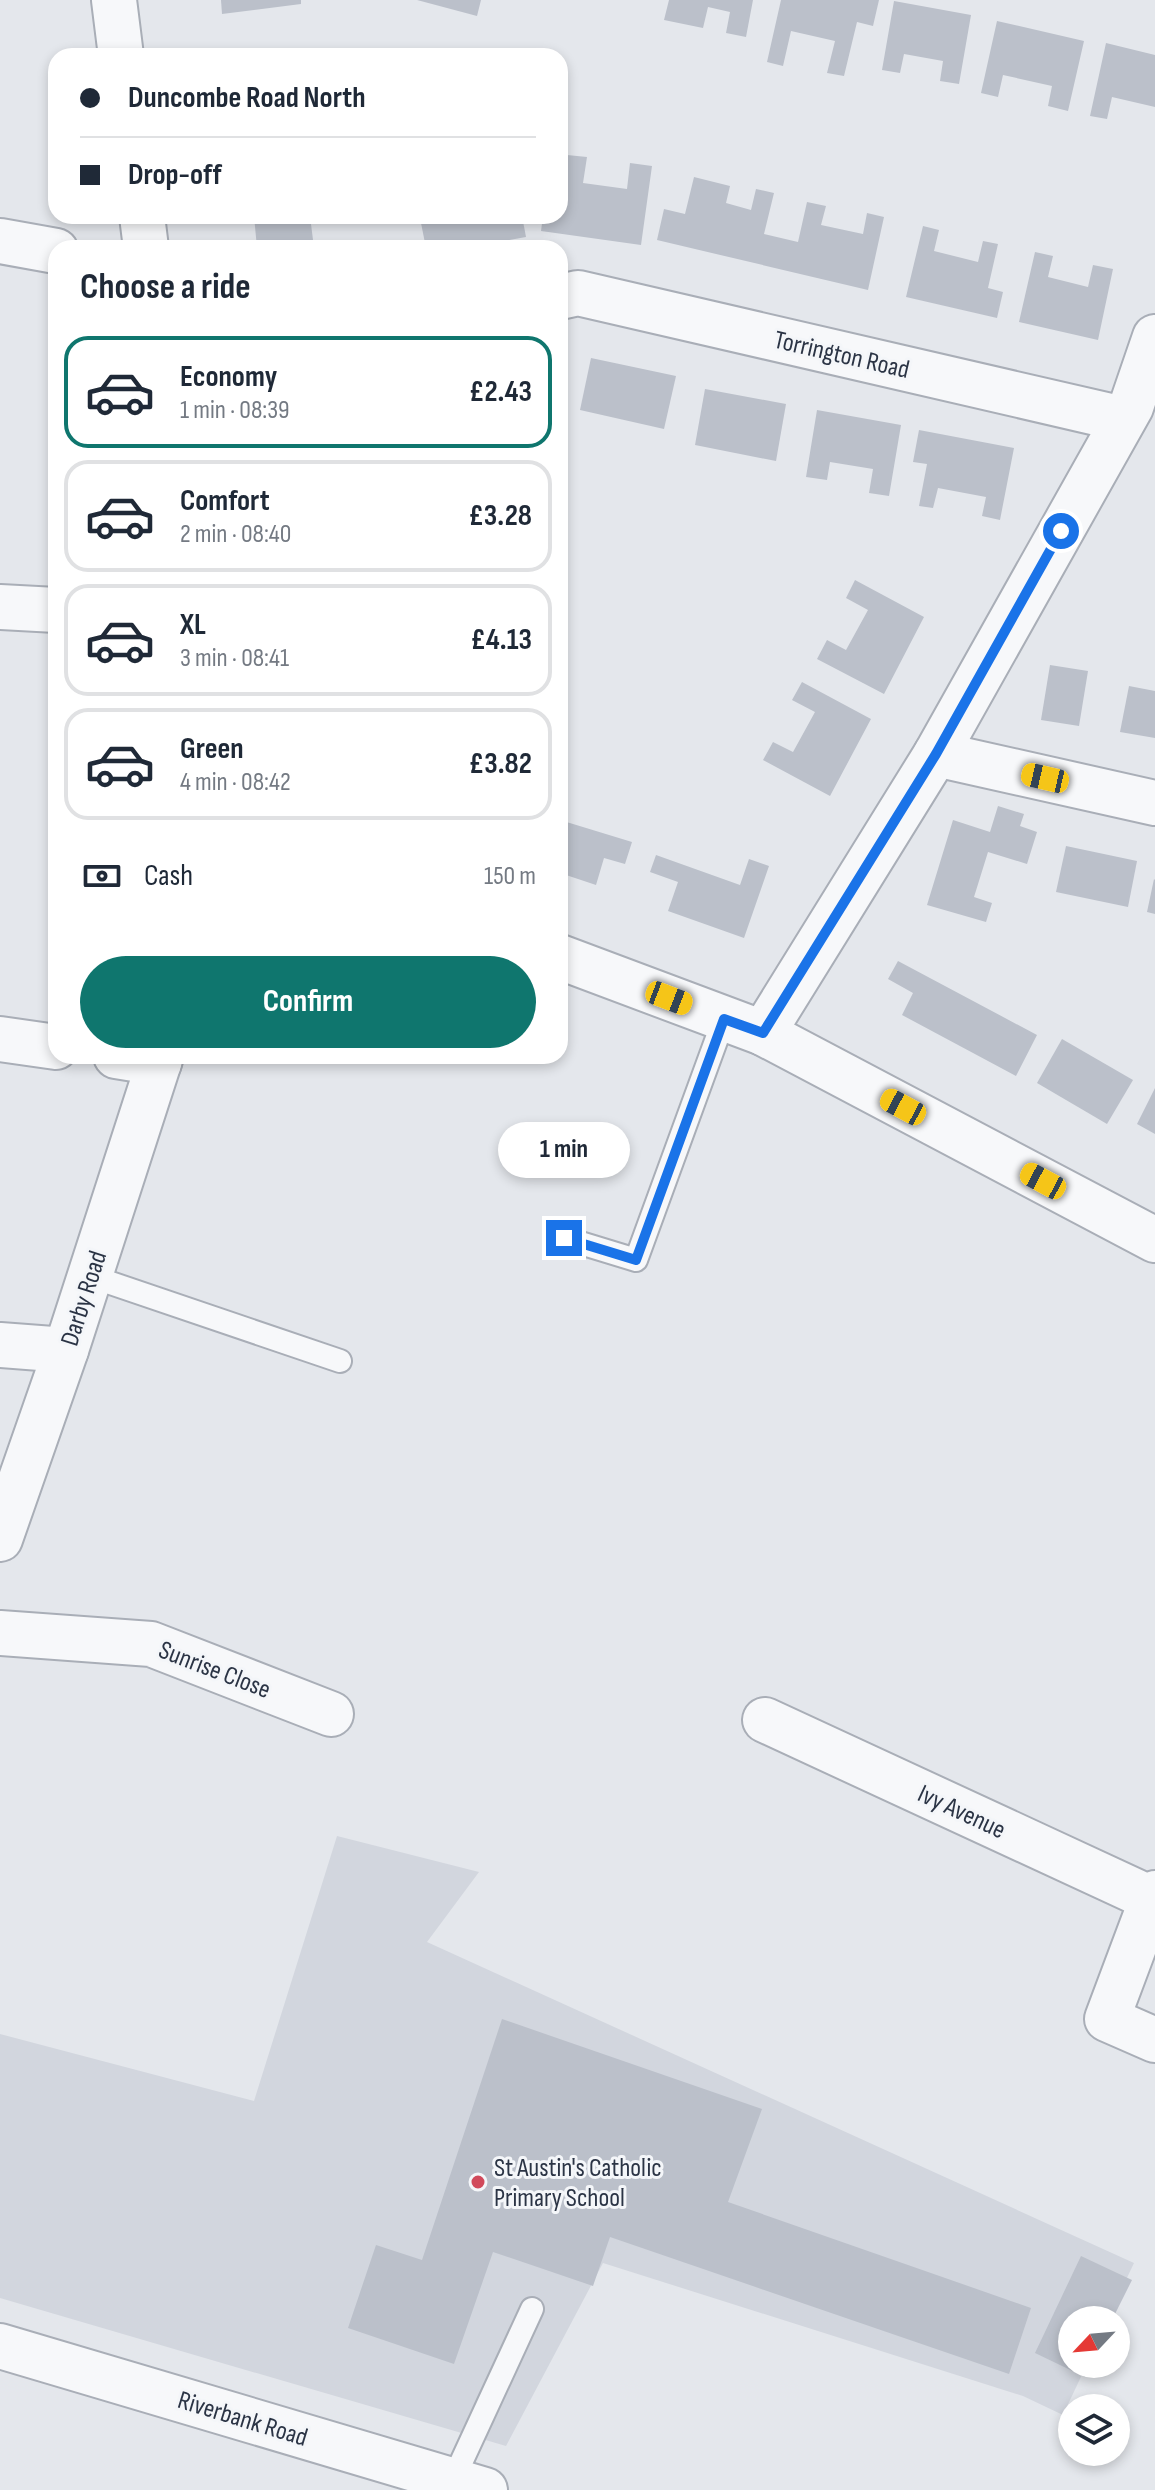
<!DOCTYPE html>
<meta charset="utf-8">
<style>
:root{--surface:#fff;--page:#f6f6f7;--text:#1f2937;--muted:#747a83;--line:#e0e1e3;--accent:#0f766e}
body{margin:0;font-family:"Sofia Sans Condensed",sans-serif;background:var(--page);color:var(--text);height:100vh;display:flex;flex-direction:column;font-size:30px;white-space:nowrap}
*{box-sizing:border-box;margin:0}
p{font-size:26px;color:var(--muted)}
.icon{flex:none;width:44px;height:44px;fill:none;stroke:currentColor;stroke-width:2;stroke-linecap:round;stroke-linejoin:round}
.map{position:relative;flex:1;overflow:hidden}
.drawer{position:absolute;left:48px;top:240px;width:520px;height:824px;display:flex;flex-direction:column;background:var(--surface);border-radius:24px;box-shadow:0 4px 12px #0003}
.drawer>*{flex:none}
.top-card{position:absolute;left:48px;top:48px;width:520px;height:176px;border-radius:24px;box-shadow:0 4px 12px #0003;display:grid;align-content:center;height:176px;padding:0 32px;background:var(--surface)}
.needle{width:52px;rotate:244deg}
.tools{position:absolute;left:1058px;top:2306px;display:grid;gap:16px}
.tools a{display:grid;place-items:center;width:72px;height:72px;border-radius:50%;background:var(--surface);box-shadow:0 4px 12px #0003;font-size:40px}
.end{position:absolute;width:36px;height:36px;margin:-18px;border:10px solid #1a73e8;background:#fff;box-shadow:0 0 0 4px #fff}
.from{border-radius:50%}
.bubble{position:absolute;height:56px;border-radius:28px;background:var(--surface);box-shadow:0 4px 12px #0003;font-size:26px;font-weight:700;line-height:56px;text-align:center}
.car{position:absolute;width:24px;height:48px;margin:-24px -12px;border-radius:10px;box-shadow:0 0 6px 2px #0007;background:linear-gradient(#f5c518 24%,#345 0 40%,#f5c518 0 76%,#345 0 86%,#f5c518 0)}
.top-card b{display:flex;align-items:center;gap:28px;height:76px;font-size:30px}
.top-card b+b{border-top:2px solid var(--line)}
.top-card i{width:20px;height:20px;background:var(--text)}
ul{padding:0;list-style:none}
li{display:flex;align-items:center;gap:24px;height:112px;margin:0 16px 12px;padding:0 16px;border:4px solid var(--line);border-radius:24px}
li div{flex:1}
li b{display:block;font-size:30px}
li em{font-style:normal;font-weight:700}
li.active{border-color:var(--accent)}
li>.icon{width:72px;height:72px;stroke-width:1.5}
h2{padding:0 32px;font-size:36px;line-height:96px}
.pay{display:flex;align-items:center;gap:20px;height:88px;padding:0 32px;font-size:30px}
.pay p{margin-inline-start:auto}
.action{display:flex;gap:16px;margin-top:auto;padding:16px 32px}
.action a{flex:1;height:92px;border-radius:48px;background:var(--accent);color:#fff;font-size:32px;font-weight:700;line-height:92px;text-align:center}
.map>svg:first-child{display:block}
.built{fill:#d2d6de}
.building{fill:#bbc0ca}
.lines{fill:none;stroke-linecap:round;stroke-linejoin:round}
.service-casing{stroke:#a9aeb7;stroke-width:26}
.minor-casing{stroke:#a9aeb7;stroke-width:48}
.service{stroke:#f7f8fa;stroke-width:22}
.minor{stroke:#f7f8fa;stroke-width:44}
.route{stroke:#1a73e8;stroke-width:10}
.poi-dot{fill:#d1495b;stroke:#f4f6f9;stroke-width:3}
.labels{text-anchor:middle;stroke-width:6;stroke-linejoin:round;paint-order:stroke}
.street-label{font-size:26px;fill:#2b3445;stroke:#f4f6f9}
.poi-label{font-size:26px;fill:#2b3445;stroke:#f4f6f9;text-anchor:start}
</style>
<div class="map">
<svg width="1155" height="2490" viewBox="0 0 1155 2490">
<rect width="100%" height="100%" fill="#e4e7ec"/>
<path class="built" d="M337,1836L479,1872L427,1942L1134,2263L1107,2320H1072V2364H1087L1063,2415L1023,2396L603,2263L506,2446L0,2298V2034L254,2101Z"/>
<g class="building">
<path d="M221,0H301V4L222,14Z"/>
<path d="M417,0H481L477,16Z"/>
<path d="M669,0H753L746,37L726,33L730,12L708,7L703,28L664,20Z"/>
<path d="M781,0H879L873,26L857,22L844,76L827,73L835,41L791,31L783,66L767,62Z"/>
<path d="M894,1L971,15L959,84L940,81L943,61L904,54L900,73L882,70Z"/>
<path d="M997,21L1084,41L1068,111L1048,106L1052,86L1003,75L998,97L981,93Z"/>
<path d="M1106,43L1155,55V107L1112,97L1107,119L1090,116Z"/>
<path d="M314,49L315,56H276V54Z"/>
<path d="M567,155L587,157L583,183L627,189L630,163L652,166L641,245L541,231L543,216H560Z"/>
<path d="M694,177L730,186L726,203L751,210L756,189L774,193L764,234L798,242L807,202L826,206L821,225L863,234L867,213L884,217L868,290L657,240L664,209L685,214Z"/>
<path d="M254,216H310L314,248H257Z"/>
<path d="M432,216H522L526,237L466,248H426L420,218Z"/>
<path d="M923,226L939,230L934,251L978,262L983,241L998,244L988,288L1003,292L997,318L906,297Z"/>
<path d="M1035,252L1053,256L1048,277L1088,287L1093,265L1113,269L1098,340L1019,322Z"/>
<path d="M591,358L676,376L664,429L580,410Z"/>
<path d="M705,389L786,404L776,461L695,445Z"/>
<path d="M817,410L901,425L889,496L869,493L873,469L830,462L827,480L806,477Z"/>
<path d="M919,430L1014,448L1000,520L982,516L986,497L938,488L933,508L919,506L927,464L913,462Z"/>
<path d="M855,580L924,617L884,694L817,659L827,640L846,650L868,610L846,598Z"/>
<path d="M1050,665L1088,671L1079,726L1041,720Z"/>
<path d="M802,682L871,719L830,796L763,760L773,742L793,752L815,712L792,700Z"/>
<path d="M1129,686L1155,691V738L1120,732Z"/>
<path d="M998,806L1024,814L1020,826L1037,832L1027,864L988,852L974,897L992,903L986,922L927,905L953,820L990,832Z"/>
<path d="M560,820L632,842L625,864L604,858L596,885L560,873Z"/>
<path d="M1066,846L1137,861L1128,907L1056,892Z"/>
<path d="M656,855L740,885L749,859L769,866L744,938L668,911L678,882L650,872Z"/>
<path d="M1154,879L1155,880V914L1147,912Z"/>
<path d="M898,961L1037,1035L1016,1076L902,1015L913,993L888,979Z"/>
<path d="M1062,1039L1133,1080L1107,1124L1037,1083Z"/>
<path d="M1155,1088V1134L1137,1124Z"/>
<path d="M502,2019L762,2109L728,2202L1031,2308L1009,2374L610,2237L593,2286L493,2252L454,2364L348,2328L376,2245L422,2260Z"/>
<path d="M1081,2256L1132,2280L1112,2320H1072V2364H1091L1085,2377L1035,2353Z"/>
</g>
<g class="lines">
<g class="service-casing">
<g id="service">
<path d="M564,1238L636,1260L724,1019"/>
<path d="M90,1276L340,1361"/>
<path d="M453,2480L532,2309"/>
</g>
</g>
<g class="minor-casing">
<g id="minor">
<path d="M114,0L121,56"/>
<path d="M142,216L146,248"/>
<path d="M0,241L56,251"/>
<path d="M560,297L578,293L1123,419"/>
<path d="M0,607L56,610"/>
<path d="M936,754L1155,803"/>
<path d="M560,957L763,1033L1155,1240"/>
<path d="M763,1033L936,754L1131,407L1155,337"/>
<path d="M0,1039L56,1047"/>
<path d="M116,1056L159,1063"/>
<path d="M0,1345L66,1350"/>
<path d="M0,1539L66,1350L161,1056"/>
<path d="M0,1633L151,1644L331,1714"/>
<path d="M765,1720L1152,1899L1155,1893"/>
<path d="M1152,1899L1107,2019L1155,2040"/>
<path d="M0,2346L485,2490"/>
</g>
</g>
<use href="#service" class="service"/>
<use href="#minor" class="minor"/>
</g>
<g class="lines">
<path class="route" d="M564,1238L636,1260L724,1019L763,1033L936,754L1061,531"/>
</g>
<circle class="poi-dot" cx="478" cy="2182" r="8"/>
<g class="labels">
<g class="street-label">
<text transform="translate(842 354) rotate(13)" y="9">Torrington Road</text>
<text transform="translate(83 1298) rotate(-72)" y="9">Darby Road</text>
<text transform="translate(215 1669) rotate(21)" y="9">Sunrise Close</text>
<text transform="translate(962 1811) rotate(25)" y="9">Ivy Avenue</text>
<text transform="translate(243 2418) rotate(17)" y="9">Riverbank Road</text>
</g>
<g class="poi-label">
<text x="494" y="2176">St Austin's Catholic<tspan x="494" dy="30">Primary School</tspan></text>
</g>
</g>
</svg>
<div class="tools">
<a><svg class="needle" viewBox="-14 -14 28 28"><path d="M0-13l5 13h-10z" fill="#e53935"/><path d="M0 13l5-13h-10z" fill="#747a83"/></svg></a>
<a><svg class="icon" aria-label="layers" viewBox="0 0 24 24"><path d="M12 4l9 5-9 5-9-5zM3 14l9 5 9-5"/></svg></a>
</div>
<i class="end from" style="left:1061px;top:531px"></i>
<i class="end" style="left:564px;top:1238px"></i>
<div class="bubble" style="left:498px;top:1122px;width:132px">1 min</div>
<i class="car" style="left:1045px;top:778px;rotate:283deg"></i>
<i class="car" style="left:669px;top:998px;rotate:111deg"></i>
<i class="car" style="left:903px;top:1107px;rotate:298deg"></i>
<i class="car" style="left:1043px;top:1181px;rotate:298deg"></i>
<div class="top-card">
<b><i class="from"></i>Duncombe Road North</b>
<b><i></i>Drop-off</b>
</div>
<section class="drawer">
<h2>Choose a ride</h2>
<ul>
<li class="active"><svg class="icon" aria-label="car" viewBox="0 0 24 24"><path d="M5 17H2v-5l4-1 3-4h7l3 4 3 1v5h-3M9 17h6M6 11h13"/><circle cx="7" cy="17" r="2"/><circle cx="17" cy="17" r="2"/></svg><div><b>Economy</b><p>1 min · 08:39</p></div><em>£2.43</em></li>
<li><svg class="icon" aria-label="car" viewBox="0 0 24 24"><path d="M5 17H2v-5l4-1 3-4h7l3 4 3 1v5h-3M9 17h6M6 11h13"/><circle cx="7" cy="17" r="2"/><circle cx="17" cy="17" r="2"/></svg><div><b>Comfort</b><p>2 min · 08:40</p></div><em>£3.28</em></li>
<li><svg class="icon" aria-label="car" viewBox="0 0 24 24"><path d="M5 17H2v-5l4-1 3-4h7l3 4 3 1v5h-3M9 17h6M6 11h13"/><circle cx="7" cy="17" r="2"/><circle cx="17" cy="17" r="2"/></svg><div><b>XL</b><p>3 min · 08:41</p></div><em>£4.13</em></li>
<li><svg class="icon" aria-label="car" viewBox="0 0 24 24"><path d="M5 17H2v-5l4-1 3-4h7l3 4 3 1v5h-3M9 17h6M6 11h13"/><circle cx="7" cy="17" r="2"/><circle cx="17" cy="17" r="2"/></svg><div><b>Green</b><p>4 min · 08:42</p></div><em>£3.82</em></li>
</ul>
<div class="pay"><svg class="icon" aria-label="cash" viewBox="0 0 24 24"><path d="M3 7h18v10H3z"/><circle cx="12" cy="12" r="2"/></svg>Cash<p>150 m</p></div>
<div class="action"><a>Confirm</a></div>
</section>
</div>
